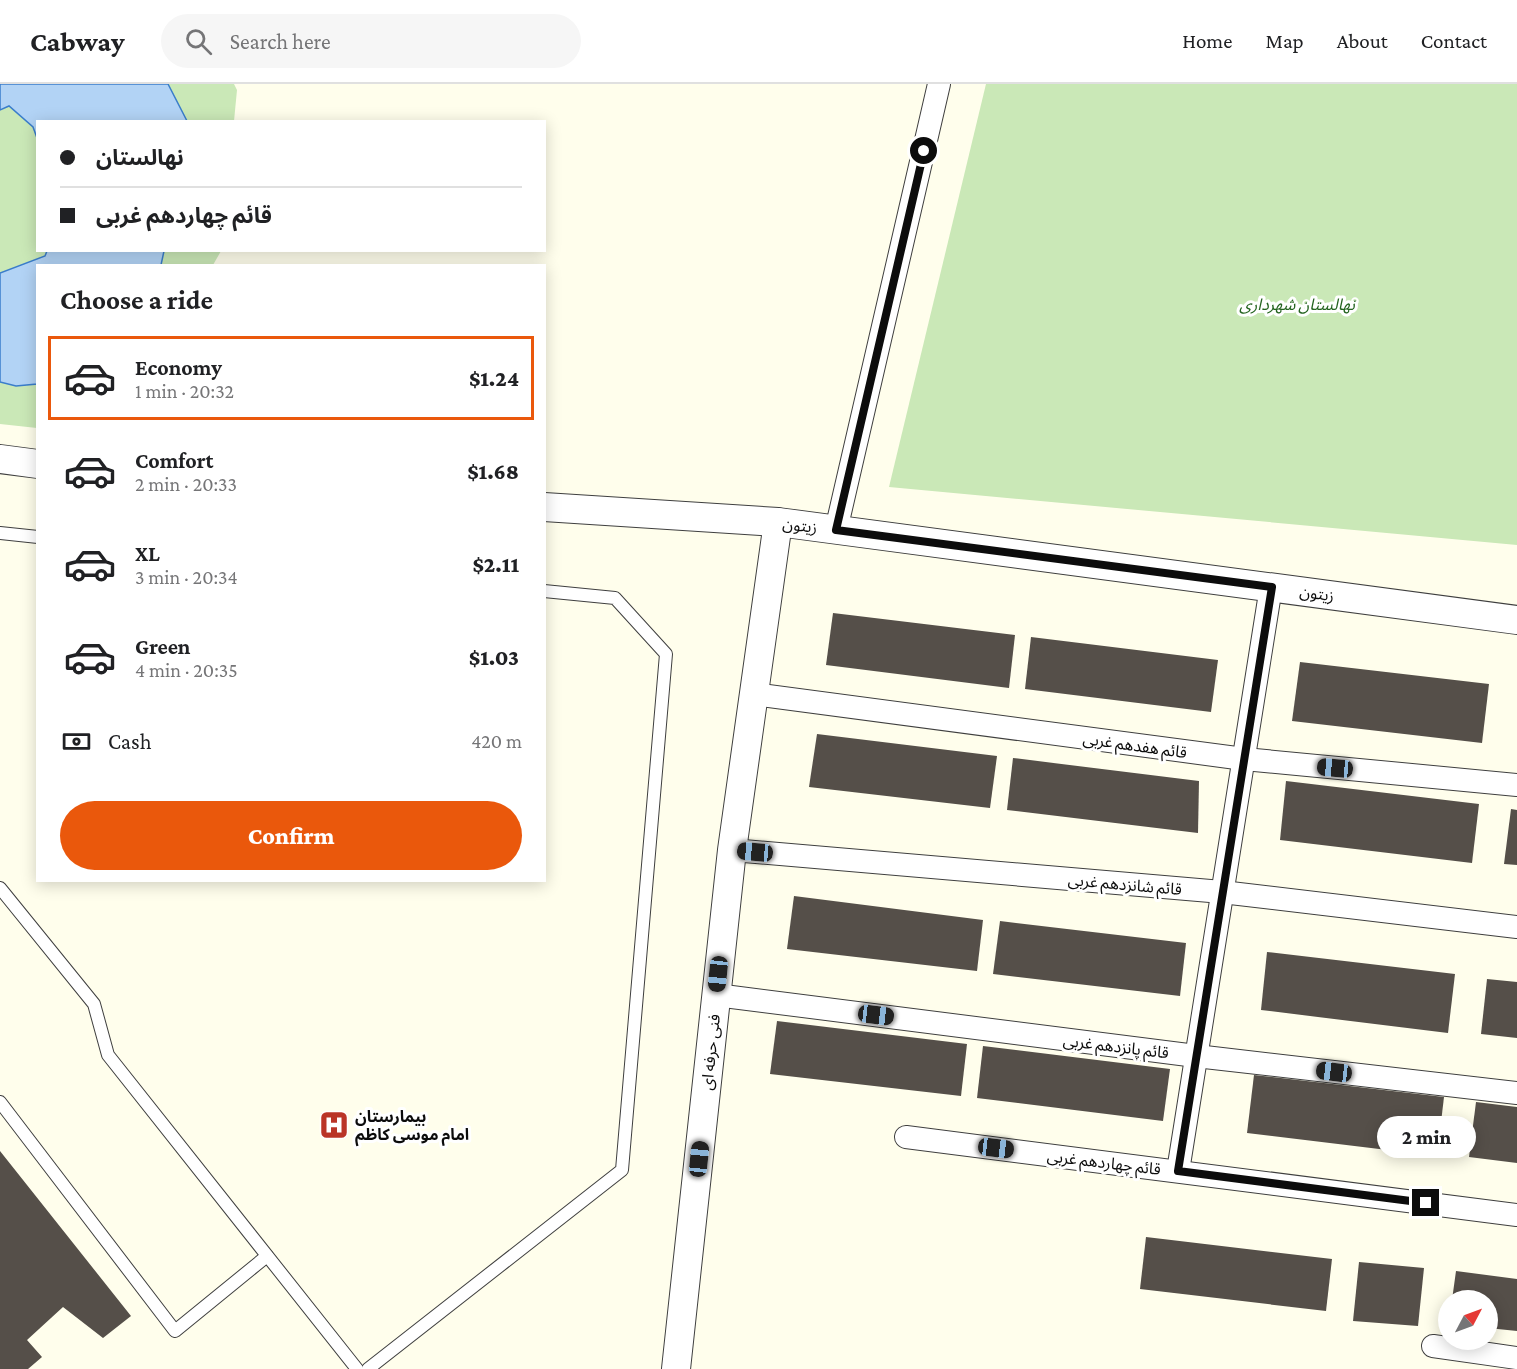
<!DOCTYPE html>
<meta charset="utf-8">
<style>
:root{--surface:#fff;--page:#f6f6f6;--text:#202124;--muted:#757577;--line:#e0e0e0;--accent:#ea580c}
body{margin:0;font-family:"Crimson Pro","Noto Sans Arabic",serif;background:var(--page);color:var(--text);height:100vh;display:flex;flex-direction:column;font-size:22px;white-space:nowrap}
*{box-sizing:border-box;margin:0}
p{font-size:20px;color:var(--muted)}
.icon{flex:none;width:33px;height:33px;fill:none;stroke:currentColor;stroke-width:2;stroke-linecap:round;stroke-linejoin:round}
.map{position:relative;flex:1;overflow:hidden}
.sheet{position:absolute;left:36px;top:180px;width:510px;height:618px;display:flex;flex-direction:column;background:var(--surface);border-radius:0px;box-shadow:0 3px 15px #0003}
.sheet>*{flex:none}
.guide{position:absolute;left:36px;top:36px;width:510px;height:132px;border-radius:0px;box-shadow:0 3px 15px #0003;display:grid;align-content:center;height:132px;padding:0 24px;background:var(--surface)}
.needle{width:39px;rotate:49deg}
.tools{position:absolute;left:1438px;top:1206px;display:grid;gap:12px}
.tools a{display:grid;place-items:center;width:60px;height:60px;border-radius:50%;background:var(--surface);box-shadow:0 3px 15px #0003;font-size:30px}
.end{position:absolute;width:27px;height:27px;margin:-14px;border:8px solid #0c0c0c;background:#fff;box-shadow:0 0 0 3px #fff}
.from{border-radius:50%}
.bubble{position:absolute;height:42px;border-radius:21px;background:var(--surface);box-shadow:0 3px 15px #0003;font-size:20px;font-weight:800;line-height:42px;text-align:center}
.car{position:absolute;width:18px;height:36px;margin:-18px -9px;border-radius:8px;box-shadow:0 0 4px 2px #0007;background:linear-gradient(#222 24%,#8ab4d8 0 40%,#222 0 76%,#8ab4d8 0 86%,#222 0)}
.guide b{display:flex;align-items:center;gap:21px;height:57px;font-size:22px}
.guide b+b{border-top:2px solid var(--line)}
.guide i{width:15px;height:15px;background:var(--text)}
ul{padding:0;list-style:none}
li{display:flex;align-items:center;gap:18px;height:84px;margin:0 12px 9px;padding:0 12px;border:3px solid transparent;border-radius:0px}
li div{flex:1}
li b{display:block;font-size:22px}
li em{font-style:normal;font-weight:800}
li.current{border-color:var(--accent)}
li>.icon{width:54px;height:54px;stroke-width:1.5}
h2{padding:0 24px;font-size:27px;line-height:72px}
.pay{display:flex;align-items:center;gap:15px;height:66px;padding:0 24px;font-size:22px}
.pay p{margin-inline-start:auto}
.button{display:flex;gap:12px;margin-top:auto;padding:12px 24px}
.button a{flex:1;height:69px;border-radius:36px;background:var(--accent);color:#fff;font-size:24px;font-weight:800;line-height:69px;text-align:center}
header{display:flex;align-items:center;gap:36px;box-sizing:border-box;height:84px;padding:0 30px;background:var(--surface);border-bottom:2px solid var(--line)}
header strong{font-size:28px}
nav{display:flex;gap:33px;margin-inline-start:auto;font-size:21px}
.search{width:420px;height:54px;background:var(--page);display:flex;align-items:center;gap:15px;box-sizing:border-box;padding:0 21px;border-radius:33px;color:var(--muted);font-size:22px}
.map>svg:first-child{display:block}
.green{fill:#cae8b7}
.water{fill:#b2d3f5;stroke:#3a7dcb;stroke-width:1.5}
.building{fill:#554f49}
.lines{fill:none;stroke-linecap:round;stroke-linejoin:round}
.service-casing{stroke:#3f3f3f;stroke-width:14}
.minor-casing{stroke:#3f3f3f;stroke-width:24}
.tertiary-casing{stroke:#3f3f3f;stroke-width:30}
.service{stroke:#fff;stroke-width:12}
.minor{stroke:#fff;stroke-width:22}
.tertiary{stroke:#fff;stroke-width:28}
.route{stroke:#0c0c0c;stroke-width:8}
.labels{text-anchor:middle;stroke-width:6;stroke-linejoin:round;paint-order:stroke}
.park-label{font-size:16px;font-style:italic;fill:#23631e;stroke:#fff}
.street-label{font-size:16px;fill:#0c0c0c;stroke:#fff}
.poi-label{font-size:16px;font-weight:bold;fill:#0c0c0c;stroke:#fff;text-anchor:start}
</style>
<header>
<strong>Cabway</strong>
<div class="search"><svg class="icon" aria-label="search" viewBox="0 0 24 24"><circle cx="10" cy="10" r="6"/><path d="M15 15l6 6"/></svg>Search here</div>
<nav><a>Home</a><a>Map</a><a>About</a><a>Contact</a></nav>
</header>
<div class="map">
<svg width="1517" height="1285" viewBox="0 0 1517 1285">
<rect width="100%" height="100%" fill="#fffeec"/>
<g class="green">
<path d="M0,0H234L237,6L234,37L38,38V166L221,167L213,181L38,182L37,344L0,340Z"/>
<path d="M986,0H1517V461L889,403Z"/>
</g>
<g class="water">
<path d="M0,0H168L187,37L38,38L37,54L33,43L9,22L0,26Z"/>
<path d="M47,167H164L161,181L38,182L37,300L16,302L0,298V189L45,172Z"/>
</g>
<g class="building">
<path d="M833,529L1015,551L1009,604L826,581Z"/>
<path d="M1031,553L1218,576L1211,628L1025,605Z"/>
<path d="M1300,578L1489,600L1482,659L1292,637Z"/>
<path d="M817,650L997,672L990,724L809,703Z"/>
<path d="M1013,674L1199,697L1198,749L1007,726Z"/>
<path d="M1286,697L1479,720L1472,779L1280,756Z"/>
<path d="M1511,725L1517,726V781L1504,780Z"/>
<path d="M794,812L983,836L977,887L787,865Z"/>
<path d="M1000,837L1186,859L1180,912L993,890Z"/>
<path d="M1267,868L1455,890L1448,949L1261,926Z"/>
<path d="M1487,895L1517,898V954L1481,950Z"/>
<path d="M777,937L967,960L961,1012L770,990Z"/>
<path d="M983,962L1170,985L1163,1037L977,1014Z"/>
<path d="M1254,991L1444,1013L1437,1072L1247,1049Z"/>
<path d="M1476,1018L1517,1023V1079L1469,1073Z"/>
<path d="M0,1067L131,1232L103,1254L63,1223L27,1256L42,1273L28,1285H0Z"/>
<path d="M1146,1153L1332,1175L1326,1227L1140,1205Z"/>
<path d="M1359,1178L1424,1184L1418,1242L1353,1237Z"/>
<path d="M1456,1187L1517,1195V1247L1488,1244V1216H1452Z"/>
</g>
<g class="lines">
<g class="service-casing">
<g id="service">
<path d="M0,449L38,453"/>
<path d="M0,804L94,920L108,971L357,1285"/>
<path d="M0,1018L175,1247L267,1172"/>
<path d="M368,1285L622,1086L666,570L615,514L544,507"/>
</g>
</g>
<g class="minor-casing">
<g id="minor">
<path d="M836,446L939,0"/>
<path d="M754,610L1244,675L1517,701"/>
<path d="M732,766L1222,808L1517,843"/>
<path d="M716,911L1196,972L1517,1009"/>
<path d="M906,1053L1517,1131"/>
<path d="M1178,1087L1271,503"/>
<path d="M1433,1262L1517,1274"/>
</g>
</g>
<g class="tertiary-casing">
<g id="tertiary">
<path d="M0,375L38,380"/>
<path d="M544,423L778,438L1517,536"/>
<path d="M676,1285L732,766L778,438"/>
</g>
</g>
<use href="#service" class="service"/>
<use href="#minor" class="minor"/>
<use href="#tertiary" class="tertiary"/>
</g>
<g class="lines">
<path class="route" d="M924,67L836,446L1272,503L1178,1087L1426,1119"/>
</g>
<defs>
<g id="hospital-square" transform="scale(1.5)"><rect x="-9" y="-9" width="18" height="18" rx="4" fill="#ba3427" stroke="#fff"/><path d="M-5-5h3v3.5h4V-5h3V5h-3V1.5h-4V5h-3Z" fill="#fff"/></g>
</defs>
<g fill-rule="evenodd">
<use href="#hospital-square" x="334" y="1041"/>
</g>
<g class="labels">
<g class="park-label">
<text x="1297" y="226">نهالستان شهرداری</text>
</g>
<g class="street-label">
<text transform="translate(800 441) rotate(7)" y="6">زیتون</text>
<text transform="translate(1317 509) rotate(8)" y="6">زیتون</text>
<text transform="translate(1135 661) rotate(8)" y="6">قائم هفدهم غربی</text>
<text transform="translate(1125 800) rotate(5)" y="6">قائم شانزدهم غربی</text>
<text transform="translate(1116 962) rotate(7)" y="6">قائم پانزدهم غربی</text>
<text transform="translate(710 968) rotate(-84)" y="6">فنی حرفه ای</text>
<text transform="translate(1104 1078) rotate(7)" y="6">قائم چهاردهم غربی</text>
</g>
<g class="poi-label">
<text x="355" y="1038">بیمارستان<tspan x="355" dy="18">امام موسی کاظم</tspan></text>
</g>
</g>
</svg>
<div class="tools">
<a><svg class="needle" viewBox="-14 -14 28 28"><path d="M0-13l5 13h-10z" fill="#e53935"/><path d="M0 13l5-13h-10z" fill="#757577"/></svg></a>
</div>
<i class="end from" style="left:924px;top:67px"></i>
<i class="end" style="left:1426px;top:1119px"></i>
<div class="bubble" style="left:1377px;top:1032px;width:99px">2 min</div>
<i class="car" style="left:1335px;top:684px;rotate:275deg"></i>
<i class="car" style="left:755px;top:768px;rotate:275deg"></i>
<i class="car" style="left:718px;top:890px;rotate:186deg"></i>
<i class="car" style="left:876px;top:931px;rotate:97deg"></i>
<i class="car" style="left:1334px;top:988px;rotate:277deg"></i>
<i class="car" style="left:996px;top:1064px;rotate:97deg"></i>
<i class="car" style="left:699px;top:1075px;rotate:6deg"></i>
<div class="guide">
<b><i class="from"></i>نهالستان</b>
<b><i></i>قائم چهاردهم غربی</b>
</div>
<section class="sheet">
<h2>Choose a ride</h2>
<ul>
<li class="current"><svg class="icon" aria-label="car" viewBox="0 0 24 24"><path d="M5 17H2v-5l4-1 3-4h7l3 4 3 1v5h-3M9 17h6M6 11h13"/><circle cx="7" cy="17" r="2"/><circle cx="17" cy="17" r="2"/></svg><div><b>Economy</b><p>1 min · 20:32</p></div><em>$1.24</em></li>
<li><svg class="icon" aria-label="car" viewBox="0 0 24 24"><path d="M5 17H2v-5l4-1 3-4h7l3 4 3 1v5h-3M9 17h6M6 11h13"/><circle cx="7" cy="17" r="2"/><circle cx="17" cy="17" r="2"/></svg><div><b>Comfort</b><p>2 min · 20:33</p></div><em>$1.68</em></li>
<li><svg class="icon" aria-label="car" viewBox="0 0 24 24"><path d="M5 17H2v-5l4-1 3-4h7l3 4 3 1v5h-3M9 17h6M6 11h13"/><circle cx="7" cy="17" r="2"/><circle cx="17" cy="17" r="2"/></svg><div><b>XL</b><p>3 min · 20:34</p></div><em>$2.11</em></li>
<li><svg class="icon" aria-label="car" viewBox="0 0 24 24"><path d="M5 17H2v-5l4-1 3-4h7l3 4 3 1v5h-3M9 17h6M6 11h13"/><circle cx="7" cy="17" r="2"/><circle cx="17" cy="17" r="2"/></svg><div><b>Green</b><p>4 min · 20:35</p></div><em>$1.03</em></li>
</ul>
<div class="pay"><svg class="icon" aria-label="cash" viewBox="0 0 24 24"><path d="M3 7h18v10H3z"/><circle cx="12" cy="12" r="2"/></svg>Cash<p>420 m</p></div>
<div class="button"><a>Confirm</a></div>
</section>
</div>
